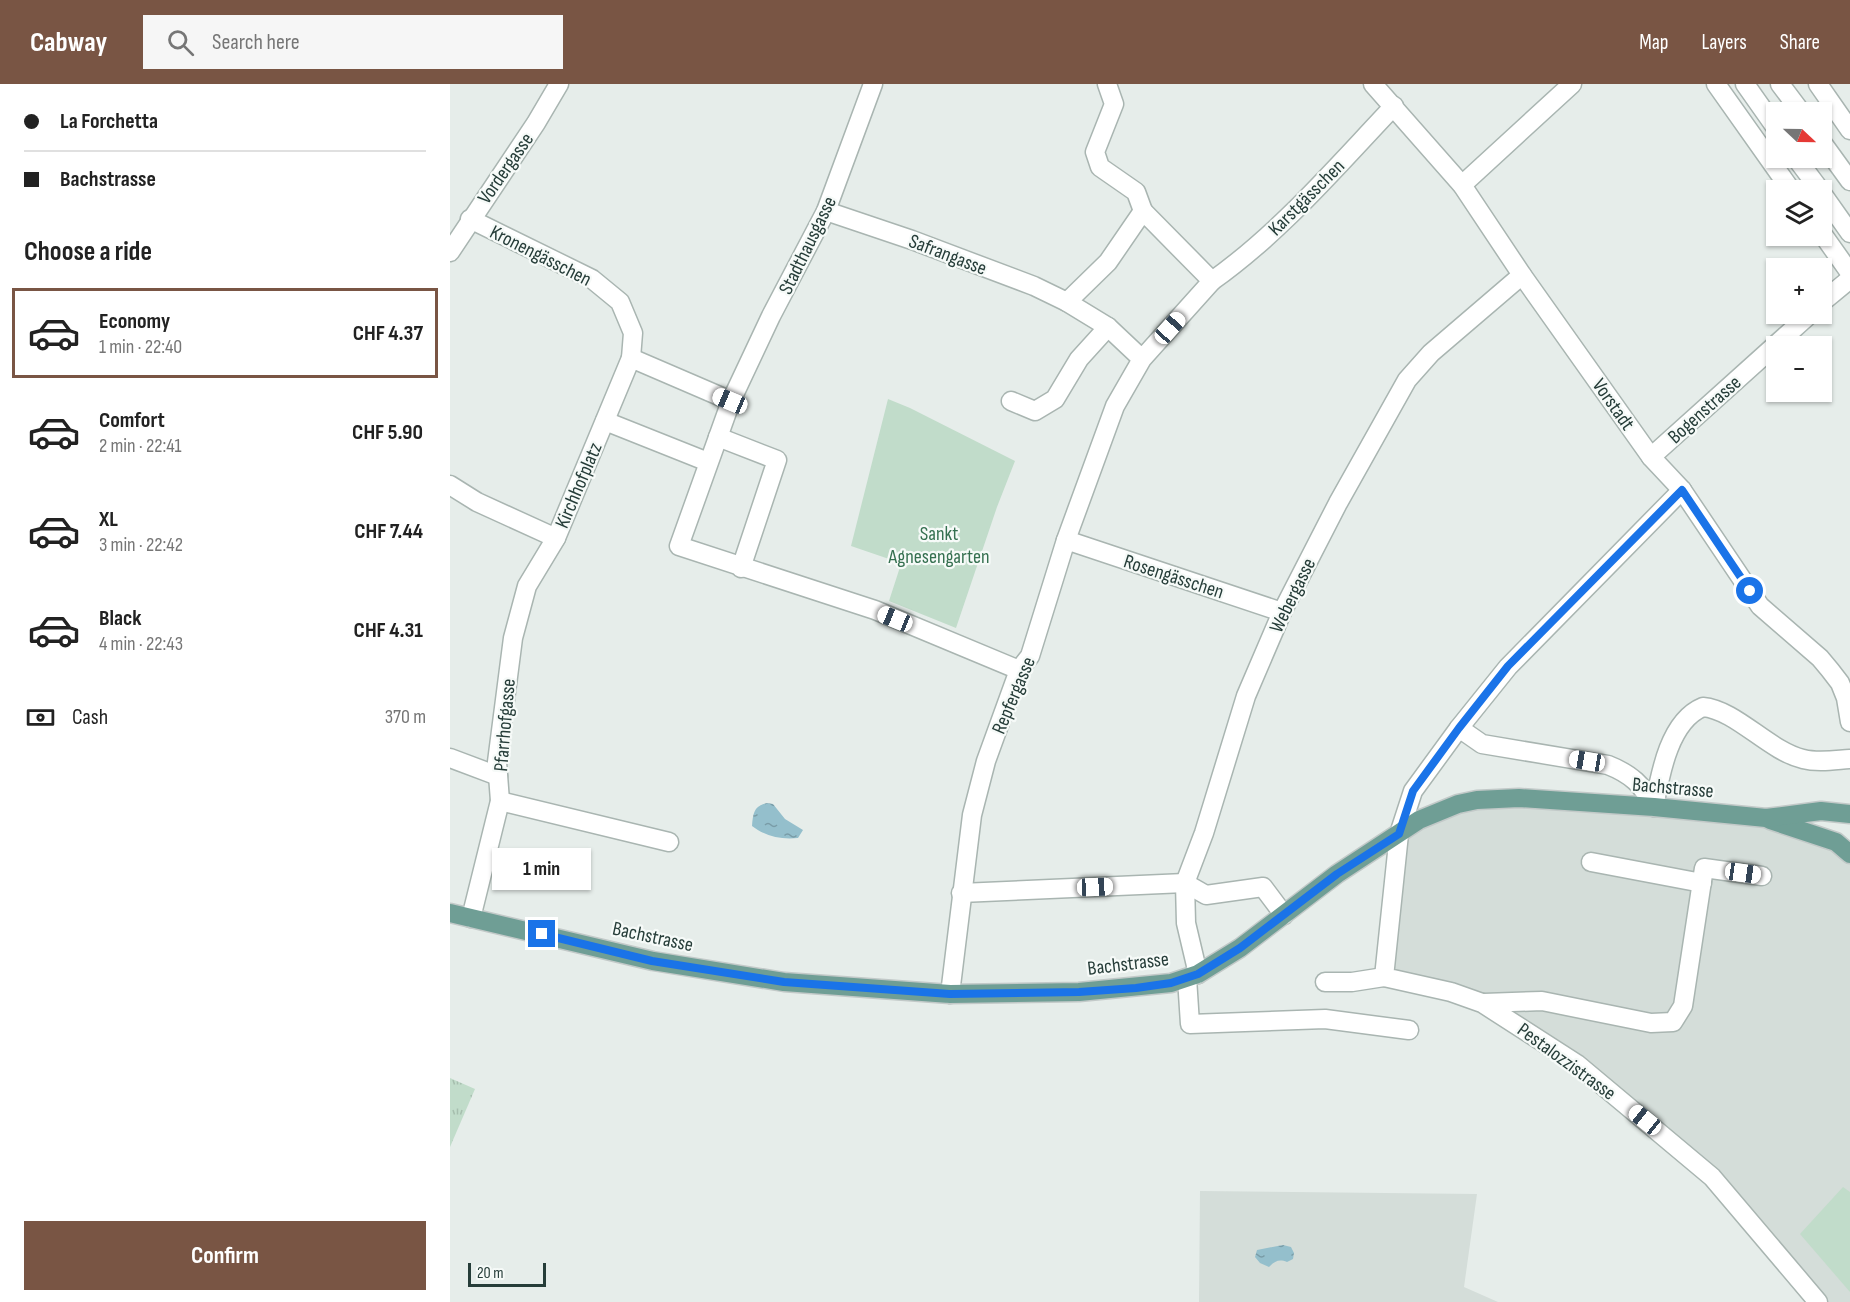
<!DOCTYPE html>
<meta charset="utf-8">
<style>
:root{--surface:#fff;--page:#f6f6f6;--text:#222;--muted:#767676;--line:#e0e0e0;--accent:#795544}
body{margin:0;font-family:"Sofia Sans Condensed",sans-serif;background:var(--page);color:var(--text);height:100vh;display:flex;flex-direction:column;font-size:22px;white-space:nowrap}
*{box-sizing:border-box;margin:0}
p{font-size:20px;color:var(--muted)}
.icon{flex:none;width:33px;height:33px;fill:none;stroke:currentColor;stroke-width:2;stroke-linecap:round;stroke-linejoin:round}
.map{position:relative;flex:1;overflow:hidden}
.details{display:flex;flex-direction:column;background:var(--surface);width:450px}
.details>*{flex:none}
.hud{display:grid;align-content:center;height:132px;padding:0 24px;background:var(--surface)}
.needle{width:39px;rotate:112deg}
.fabs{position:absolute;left:1316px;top:18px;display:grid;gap:12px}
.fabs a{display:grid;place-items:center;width:66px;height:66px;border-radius:0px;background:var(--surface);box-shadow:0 2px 4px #0004;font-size:30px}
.scale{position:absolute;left:18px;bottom:15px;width:78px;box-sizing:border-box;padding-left:6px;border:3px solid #263d39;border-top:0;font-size:16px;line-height:21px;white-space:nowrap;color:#263d39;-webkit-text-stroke:4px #f6faf8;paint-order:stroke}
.end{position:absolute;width:27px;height:27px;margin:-14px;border:8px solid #1a73e8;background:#fff;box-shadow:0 0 0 3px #fff}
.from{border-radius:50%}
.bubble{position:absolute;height:42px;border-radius:0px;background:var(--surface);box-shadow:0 2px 4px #0004;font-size:20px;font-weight:700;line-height:42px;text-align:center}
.car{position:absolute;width:18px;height:36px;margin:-18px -9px;border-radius:8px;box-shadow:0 0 4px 2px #0007;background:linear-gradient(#fff 24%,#345 0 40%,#fff 0 76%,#345 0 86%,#fff 0)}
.hud b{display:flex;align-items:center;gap:21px;height:57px;font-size:22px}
.hud b+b{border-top:2px solid var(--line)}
.hud i{width:15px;height:15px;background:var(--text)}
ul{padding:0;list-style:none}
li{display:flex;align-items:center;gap:18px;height:90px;margin:0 12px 9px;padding:0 12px;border:3px solid transparent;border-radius:0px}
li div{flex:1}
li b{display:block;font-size:22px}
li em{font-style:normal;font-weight:700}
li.current{border-color:var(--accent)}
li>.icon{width:54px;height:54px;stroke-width:1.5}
h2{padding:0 24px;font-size:27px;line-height:72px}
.pay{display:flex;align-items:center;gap:15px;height:66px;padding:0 24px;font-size:22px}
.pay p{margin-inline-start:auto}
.primary-button{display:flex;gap:12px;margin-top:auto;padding:12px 24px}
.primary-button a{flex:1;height:69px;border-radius:0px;background:var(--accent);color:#fff;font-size:24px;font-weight:700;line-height:69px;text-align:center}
header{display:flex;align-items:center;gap:36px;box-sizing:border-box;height:84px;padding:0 30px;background:var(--accent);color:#fff}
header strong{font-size:28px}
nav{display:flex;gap:33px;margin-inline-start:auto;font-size:21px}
.search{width:420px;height:54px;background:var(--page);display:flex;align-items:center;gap:15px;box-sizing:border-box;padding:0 21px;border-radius:0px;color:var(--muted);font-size:22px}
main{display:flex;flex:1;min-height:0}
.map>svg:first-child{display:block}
.built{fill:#d4ddd9}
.grass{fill:url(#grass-tufts)}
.green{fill:#c1dcca}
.water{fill:url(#water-ripples)}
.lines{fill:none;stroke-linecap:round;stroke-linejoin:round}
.minor-casing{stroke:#a9b5b1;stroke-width:21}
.major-casing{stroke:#c2c9c8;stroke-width:21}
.minor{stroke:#fff;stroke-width:18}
.major{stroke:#6f9e95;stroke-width:18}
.route{stroke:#1a73e8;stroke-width:8}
.labels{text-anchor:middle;stroke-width:4.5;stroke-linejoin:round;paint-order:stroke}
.street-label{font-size:20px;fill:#263d39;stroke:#f6faf8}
.park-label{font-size:20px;fill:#357050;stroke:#f6faf8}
</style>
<header>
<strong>Cabway</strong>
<div class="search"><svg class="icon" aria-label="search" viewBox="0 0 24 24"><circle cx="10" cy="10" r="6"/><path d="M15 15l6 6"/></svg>Search here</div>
<nav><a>Map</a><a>Layers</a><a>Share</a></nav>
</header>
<main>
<section class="details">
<div class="hud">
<b><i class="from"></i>La Forchetta</b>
<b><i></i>Bachstrasse</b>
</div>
<h2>Choose a ride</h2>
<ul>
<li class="current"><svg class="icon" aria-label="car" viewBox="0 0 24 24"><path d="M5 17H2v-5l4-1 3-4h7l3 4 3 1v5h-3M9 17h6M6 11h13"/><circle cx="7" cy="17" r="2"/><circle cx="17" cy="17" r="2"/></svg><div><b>Economy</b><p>1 min · 22:40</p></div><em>CHF 4.37</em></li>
<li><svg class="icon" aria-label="car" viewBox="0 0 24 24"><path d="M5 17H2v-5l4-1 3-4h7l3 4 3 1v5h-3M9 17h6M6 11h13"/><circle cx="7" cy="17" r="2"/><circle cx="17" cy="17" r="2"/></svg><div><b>Comfort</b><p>2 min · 22:41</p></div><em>CHF 5.90</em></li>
<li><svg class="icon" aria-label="car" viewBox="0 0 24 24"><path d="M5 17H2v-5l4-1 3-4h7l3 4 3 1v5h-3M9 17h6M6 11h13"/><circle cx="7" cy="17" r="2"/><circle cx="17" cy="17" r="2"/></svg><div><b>XL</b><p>3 min · 22:42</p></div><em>CHF 7.44</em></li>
<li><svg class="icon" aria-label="car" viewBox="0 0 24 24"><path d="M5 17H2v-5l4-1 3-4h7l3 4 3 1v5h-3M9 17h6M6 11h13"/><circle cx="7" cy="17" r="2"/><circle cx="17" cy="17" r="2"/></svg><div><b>Black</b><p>4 min · 22:43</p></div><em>CHF 4.31</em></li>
</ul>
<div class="pay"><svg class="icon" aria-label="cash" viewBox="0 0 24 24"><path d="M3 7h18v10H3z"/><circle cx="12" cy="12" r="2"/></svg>Cash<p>370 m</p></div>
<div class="primary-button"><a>Confirm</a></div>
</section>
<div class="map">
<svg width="1400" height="1218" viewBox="0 0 1400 1218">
<defs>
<pattern id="grass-tufts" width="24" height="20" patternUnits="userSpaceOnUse" patternTransform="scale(1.5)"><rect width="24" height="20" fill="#c1dcca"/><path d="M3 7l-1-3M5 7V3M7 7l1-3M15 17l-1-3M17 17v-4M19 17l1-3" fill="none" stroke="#a6beae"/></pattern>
<pattern id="water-ripples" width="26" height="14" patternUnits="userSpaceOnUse" patternTransform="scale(1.5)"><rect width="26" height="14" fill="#94bfcc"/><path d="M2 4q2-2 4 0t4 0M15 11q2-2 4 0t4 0" fill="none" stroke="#799ca7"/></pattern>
</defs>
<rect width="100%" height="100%" fill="#e6edea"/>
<g class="built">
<path d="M1008,720L1316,734L1400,770V1218H1368L1262,1093L1052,930L934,893L949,750Z"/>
<path d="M750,1107L1027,1110L1014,1203L1048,1218H749Z"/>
</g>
<path class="grass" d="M0,994L25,1005L0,1063Z"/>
<g class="green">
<path d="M438,315L460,324L565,377L547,423L506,544L439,517L450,483L439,475L401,462Z"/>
<path d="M1393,1103L1400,1108V1208L1350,1150Z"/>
</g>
<g class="water">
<path d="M317,719L323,720L335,735L353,746L348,754C331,756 315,752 302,742C303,729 304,722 317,719Z"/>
<path d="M833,1161L841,1163L844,1169L843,1175L837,1178C829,1175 825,1177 819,1183L810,1179L805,1173L807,1166Z"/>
</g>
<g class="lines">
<g class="minor-casing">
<g id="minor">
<path d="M423,0L376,127L321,232L281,317L229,462L425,526L569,586"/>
<path d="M657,0L664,20L645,68L650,83L686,108L693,127"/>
<path d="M923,0L1012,101L1072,191L1201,373L1232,406L1310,522L1370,574L1380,586L1390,599L1396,614L1400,638"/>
<path d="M1266,0L1341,106"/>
<path d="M1295,0L1326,44"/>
<path d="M1330,0L1351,28"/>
<path d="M1368,0L1400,46"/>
<path d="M1371,57L1400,97"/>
<path d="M1346,74L1370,106"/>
<path d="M1012,101L1122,0"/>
<path d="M1371,108L1400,149"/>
<path d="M376,127L462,156L584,202L617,218"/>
<path d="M20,135L142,195L170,218L183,249L181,274"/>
<path d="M1371,148L1400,189"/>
<path d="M0,168L86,39L109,0"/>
<path d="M762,197C831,148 886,83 944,22"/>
<path d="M1371,219L1400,195"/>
<path d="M561,317L585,327L605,315L629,275L658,243"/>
<path d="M155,337L258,378"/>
<path d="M268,353L327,376L291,484"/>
<path d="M1201,373L1360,230"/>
<path d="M0,401L27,418L106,454"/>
<path d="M1232,406L1058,583L1009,644L963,707L949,750L934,893L1001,908L1032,919L1127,980L1262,1093L1368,1218"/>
<path d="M616,456L832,528"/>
<path d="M1009,644L1032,660L1158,681C1181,690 1193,701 1204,723"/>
<path d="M0,674L48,692"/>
<path d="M50,717L219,758"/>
<path d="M1204,723C1210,691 1219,637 1253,623C1286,626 1319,667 1353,675C1368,679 1385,676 1400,675"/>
<path d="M1141,778L1252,799"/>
<path d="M735,799L756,811L813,803L834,831"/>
<path d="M511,809L735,799"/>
<path d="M21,834L50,717L47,678L63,554L77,502L106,454L181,274L281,317"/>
<path d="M748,890L736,839L735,799L754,749L796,612L832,528L888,419L957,296L981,269L1072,191"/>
<path d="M737,894L740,940L875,935L959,946"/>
<path d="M875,898H902L934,893"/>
<path d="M500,910L522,731L536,677L569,586L580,572L616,456L665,322L692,275L762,197L693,127L658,178L617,218L658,243L692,275"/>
<path d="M1034,919L1092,917L1201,939L1223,938L1233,922L1254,784L1312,792"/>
</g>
</g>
<g class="major-casing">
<g id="major">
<path d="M1320,736L1386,758L1400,770"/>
<path d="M0,829L203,877L334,898L500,910L629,908L721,899L748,890L790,864L887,790L969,736L1008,720L1027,716L1069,714L1204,723L1316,734L1371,727L1400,730"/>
</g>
</g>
<use href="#minor" class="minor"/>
<use href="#major" class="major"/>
</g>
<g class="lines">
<path class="route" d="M92,850L202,877L334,898L500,910L629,908L686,904L721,899L748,890L790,864L887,790L949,750L963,707L1009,644L1058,582L1232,406L1300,507"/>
</g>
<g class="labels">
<g class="street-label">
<text transform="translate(55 84) rotate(-55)" y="7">Vordergasse</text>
<text transform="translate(856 113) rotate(-45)" y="7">Karstgässchen</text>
<text transform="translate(357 161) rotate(-64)" y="7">Stadthausgasse</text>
<text transform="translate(498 170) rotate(21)" y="7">Safrangasse</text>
<text transform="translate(91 171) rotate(27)" y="7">Kronengässchen</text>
<text transform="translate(1164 320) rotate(55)" y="7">Vorstadt</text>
<text transform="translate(1254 325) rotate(-42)" y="7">Bogenstrasse</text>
<text transform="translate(128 401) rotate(-67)" y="7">Kirchhofplatz</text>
<text transform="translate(724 492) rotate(18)" y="7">Rosengässchen</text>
<text transform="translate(842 511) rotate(-64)" y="7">Webergasse</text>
<text transform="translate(563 611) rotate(-67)" y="7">Repfergasse</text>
<text transform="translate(54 641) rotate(-85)" y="7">Pfarrhofgasse</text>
<text transform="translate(1223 703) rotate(5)" y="7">Bachstrasse</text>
<text transform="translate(203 852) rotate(12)" y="7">Bachstrasse</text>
<text transform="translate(678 879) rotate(-7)" y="7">Bachstrasse</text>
<text transform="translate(1117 977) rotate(36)" y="7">Pestalozzistrasse</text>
</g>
<g class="park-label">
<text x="489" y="456">Sankt<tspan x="489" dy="23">Agnesengarten</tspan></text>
</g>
</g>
</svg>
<div class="fabs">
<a><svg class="needle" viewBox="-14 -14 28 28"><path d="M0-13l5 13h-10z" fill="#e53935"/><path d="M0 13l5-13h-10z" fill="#767676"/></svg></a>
<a><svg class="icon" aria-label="layers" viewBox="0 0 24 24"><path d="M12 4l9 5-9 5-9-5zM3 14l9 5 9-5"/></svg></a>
<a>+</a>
<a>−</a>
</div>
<div class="scale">20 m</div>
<i class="end from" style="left:1300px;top:507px"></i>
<i class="end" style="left:92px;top:850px"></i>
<div class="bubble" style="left:42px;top:764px;width:99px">1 min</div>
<i class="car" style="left:720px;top:244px;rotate:42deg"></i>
<i class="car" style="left:280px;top:317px;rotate:293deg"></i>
<i class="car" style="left:445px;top:535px;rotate:292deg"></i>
<i class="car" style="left:1137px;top:677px;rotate:279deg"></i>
<i class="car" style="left:1293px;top:789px;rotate:98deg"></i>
<i class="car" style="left:645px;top:803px;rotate:88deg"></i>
<i class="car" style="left:1195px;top:1036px;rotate:309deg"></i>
</div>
</main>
